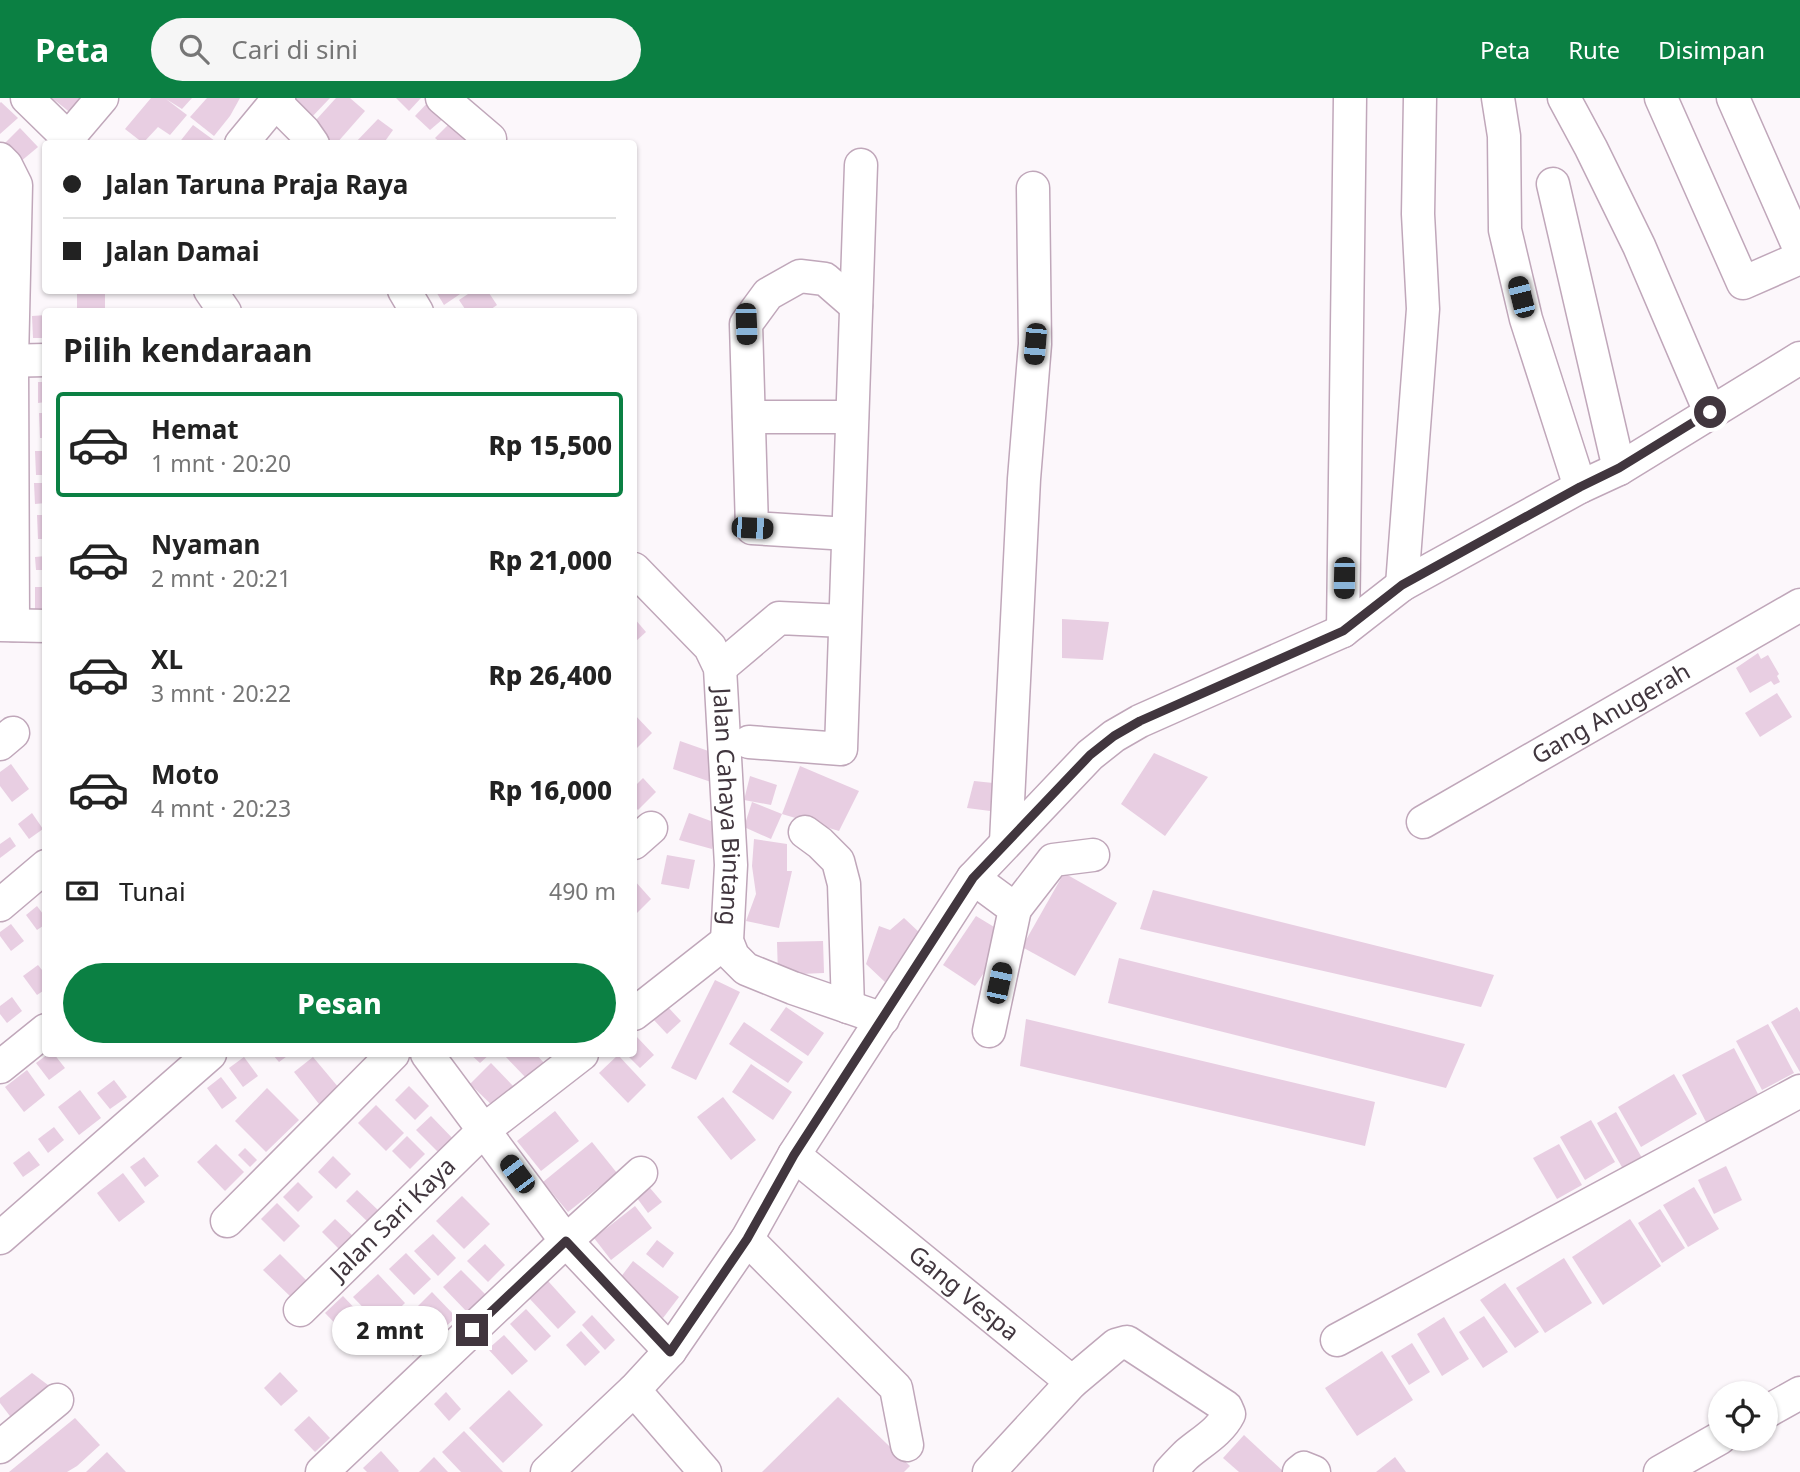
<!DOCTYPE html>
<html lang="id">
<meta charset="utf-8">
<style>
:root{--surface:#fff;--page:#f6f6f6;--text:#222;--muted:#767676;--line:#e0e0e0;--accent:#0b8043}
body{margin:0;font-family:"Noto Sans",sans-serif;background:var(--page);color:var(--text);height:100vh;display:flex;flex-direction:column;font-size:26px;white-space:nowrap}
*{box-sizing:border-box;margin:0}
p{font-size:23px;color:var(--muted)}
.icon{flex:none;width:38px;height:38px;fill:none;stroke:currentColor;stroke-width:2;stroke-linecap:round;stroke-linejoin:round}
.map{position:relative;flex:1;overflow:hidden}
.details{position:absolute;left:42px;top:210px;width:595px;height:749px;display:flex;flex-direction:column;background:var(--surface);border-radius:7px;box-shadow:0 2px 5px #0004}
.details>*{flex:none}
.guide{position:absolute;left:42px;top:42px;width:595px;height:154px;border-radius:7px;box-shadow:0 2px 5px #0004;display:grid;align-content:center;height:154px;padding:0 21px;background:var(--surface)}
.buttons{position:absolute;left:1708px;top:1283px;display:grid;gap:14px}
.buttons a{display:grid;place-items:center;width:70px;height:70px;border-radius:50%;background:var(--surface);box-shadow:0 2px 5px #0004;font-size:35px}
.end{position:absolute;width:32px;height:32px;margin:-16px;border:9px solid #41363e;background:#fff;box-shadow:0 0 0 4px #fff}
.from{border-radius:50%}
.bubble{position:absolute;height:49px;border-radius:24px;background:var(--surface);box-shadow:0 2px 5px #0004;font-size:23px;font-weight:800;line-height:49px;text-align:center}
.car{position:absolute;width:21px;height:42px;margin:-21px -10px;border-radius:9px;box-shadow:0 0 5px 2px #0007;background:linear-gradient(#222 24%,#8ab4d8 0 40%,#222 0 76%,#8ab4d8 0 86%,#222 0)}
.guide b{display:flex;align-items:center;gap:24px;height:66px;font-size:26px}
.guide b+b{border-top:2px solid var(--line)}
.guide i{width:18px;height:18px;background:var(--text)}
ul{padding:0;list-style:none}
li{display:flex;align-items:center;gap:21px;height:105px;margin:0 14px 10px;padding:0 7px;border:4px solid transparent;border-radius:7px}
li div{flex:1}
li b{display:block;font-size:26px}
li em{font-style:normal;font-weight:800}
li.selected{border-color:var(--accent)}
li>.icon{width:63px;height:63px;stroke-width:1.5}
h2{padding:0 21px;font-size:32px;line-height:84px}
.pay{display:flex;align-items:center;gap:18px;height:77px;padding:0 21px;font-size:26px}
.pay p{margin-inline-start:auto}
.cta{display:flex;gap:14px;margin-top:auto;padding:14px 21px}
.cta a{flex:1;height:80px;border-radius:42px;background:var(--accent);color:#fff;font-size:28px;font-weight:800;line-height:80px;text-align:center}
header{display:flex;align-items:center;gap:42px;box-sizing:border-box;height:98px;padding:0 35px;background:var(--accent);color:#fff}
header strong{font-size:33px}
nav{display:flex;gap:38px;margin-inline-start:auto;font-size:24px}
.search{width:490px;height:63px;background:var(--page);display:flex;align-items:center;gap:18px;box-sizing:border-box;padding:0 24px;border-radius:38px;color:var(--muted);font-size:26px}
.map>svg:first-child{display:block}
.building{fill:#e8cee2}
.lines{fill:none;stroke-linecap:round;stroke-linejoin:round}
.minor-casing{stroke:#c0a7ba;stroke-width:35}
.minor{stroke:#fff;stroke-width:32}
.route{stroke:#41363e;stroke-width:9}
.labels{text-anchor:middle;stroke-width:5;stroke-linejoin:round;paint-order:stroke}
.street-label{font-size:24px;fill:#41363e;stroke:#fff}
</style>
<header>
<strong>Peta</strong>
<div class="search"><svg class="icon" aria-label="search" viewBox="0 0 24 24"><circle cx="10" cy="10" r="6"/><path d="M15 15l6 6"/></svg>Cari di sini</div>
<nav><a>Peta</a><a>Rute</a><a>Disimpan</a></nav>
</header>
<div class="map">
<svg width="1800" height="1374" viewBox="0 0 1800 1374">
<rect width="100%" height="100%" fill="#fcf7fb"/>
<g class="building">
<path d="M52,0H85L72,16Z"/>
<path d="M151,0H192L182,11L166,1L187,17L170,37L158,29L143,45L125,31Z"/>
<path d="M207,0H240L230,18L214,38L190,19Z"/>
<path d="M291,0H330L309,22Z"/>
<path d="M336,0H350L365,13L336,46H320L306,33Z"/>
<path d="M396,0H421L409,13Z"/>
<path d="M432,0L450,15L430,32L415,18Z"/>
<path d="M1,4L18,20L0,36V5Z"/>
<path d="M456,19L471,37L460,46H442L435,40Z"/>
<path d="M378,21L393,32L383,46H354Z"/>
<path d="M193,27L219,46H178Z"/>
<path d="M20,30L38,49L20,64L2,48Z"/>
<path d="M90,192H105V214H77V193Z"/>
<path d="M435,192H466L444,207Z"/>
<path d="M474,192H487L497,207L487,214H467L459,202Z"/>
<path d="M46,217V240H33L32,218Z"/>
<path d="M38,284H46V304L38,305Z"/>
<path d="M39,315H46V340H40Z"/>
<path d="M35,353H46V377H36Z"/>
<path d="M34,385H46V405L35,406Z"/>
<path d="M37,417H46V441H38Z"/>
<path d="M46,458V472H36L35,459Z"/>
<rect x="35" y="489" width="11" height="26"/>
<path d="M634,520L646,534L635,544L634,543Z"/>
<path d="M1062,521L1109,524L1103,562L1062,560Z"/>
<path d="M1758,555L1761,561L1768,557L1779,576L1777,578L1780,584L1774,587L1771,583L1750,595L1736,570Z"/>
<path d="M1777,595L1792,619L1760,639L1745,615Z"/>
<path d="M634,616L652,635L634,653Z"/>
<path d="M680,643L717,656L711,684L673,671Z"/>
<path d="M1154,655L1208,679L1165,738L1121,706Z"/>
<path d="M11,666L29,691L12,704L0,688V674Z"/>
<path d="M800,668L859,693L839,733L782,716Z"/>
<path d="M750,678L777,687L771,707L744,702Z"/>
<path d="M643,680L656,694L638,712L634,708V689Z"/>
<path d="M974,683L1003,686L998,714L967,710Z"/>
<path d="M752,704L782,716L771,741L744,729Z"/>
<path d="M32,715L43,731L29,741L18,726Z"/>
<path d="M689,715L719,726L712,751L679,742Z"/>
<path d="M10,739L16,748L0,760V746Z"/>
<path d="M754,741L787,746V773H792L779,830L746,823L756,796L752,768Z"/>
<path d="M667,757L695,762L689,791L661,786Z"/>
<path d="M1064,775L1117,805L1075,878L1022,849Z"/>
<path d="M634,782L651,801L634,818Z"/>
<path d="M1153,792L1494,877L1481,909L1140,831Z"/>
<path d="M37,808L46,820V826L37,832L26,817Z"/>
<path d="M976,818L1009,838L975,888L943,867Z"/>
<path d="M904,820L921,836L885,884L866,866L879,828L890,832Z"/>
<path d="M11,826L24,843L11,853L0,838V834Z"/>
<path d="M823,843L824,875L778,877L777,844Z"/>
<path d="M1119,860L1465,946L1446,990L1108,905Z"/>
<path d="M38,867L46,877V891L37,897L23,878Z"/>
<path d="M715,882L740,894L696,982L671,970Z"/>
<path d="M12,899L22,913L7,925L0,916V908Z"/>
<path d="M666,907L681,923L667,936L652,920Z"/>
<path d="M786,909L824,935L808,958L770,932Z"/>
<path d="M1797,909L1800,914V974L1771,924Z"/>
<path d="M1026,921L1375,1004L1365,1048L1020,968Z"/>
<path d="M744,924L803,964L788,985L729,946Z"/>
<path d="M1768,926L1794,975L1762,992L1736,943Z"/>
<path d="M637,939L654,957L640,970L626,956H634V941Z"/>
<path d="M1734,950L1758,996L1706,1024L1682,977Z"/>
<path d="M48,956H54L65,970L49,982L36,965Z"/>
<path d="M272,956H290L279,964Z"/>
<path d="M470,956H490L480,965Z"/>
<path d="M508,956H536L545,966L528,982L505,958Z"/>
<path d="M618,957L646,987L628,1005L599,975Z"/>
<path d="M244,959L258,978L243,989L229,970Z"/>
<path d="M313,959L339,990L319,1006L294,974Z"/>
<path d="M491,965L518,993L498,1013L470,986Z"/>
<path d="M751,966L792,994L773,1022L732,994Z"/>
<path d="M27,972L45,997L24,1014L5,989Z"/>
<path d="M1674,976L1697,1016L1641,1049L1618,1009Z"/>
<path d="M221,979L237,1000L222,1011L207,990Z"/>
<path d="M114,982L127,999L110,1011L97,995Z"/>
<path d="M409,988L429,1008L415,1022L395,1002Z"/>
<path d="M267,990L299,1022L266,1054L235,1023Z"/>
<path d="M80,992L101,1020L79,1037L58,1009Z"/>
<path d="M723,999L756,1042L731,1062L697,1019Z"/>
<path d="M376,1007L404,1035L386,1053L358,1025Z"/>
<path d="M555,1013L579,1043L541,1073L517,1043Z"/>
<path d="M1616,1014L1642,1060L1623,1071L1597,1025Z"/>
<path d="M431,1018L458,1046L444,1060L416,1032Z"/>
<path d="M1591,1022L1615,1064L1585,1082L1560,1039Z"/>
<path d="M54,1029L64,1042L48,1055L38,1041Z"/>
<path d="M407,1038L425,1056L410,1071L392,1053Z"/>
<path d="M592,1044L617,1075L568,1114L543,1084Z"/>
<path d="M216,1046L244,1074L225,1093L197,1064Z"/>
<path d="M1559,1046L1582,1087L1557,1101L1533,1060Z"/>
<path d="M245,1050L257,1062L250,1069L238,1057Z"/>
<path d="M29,1053L40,1067L23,1079L13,1065Z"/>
<path d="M333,1058L351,1076L336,1091L318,1074Z"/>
<path d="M144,1059L159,1078L145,1089L130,1069Z"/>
<path d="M1726,1068L1742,1102L1714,1116L1698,1082Z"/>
<path d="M123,1075L145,1104L119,1124L97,1095Z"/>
<path d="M298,1084L313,1099L298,1114L283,1099Z"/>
<path d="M1694,1089L1719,1131L1688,1149L1663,1107Z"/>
<path d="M650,1090L662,1104L648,1115L637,1100Z"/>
<path d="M357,1092L380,1114L369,1125L346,1103Z"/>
<path d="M462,1098L490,1126L464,1151L436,1123Z"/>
<path d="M277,1105L300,1128L284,1144L261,1121Z"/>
<path d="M635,1108L652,1130L611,1162L594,1140Z"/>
<path d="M1660,1111L1685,1150L1662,1165L1638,1125Z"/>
<path d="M335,1121L355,1140L341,1153L322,1134Z"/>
<path d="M1630,1121L1661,1168L1603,1207L1572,1159Z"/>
<path d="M433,1136L456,1160L438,1178L414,1153Z"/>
<path d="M657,1142L674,1155L663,1170L646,1156Z"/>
<path d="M485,1146L505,1167L488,1184L467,1163Z"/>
<path d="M406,1155L431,1181L414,1197L389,1171Z"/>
<path d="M280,1156L309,1185L293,1201L263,1172Z"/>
<path d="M1564,1160L1592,1205L1545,1235L1516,1190Z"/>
<path d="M633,1163L679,1199L663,1220L617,1184Z"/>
<path d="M461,1172L486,1197L468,1215L443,1189Z"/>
<path d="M378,1176L405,1205L381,1228L353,1199Z"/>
<path d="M548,1183L576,1214L558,1231L529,1200Z"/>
<path d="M1505,1185L1539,1234L1515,1250L1480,1202Z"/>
<path d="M432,1194L456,1219L438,1236L414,1212Z"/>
<path d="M343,1198L376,1233L359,1250L325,1215Z"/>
<path d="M526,1211L551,1238L535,1253L510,1226Z"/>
<path d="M406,1214L432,1240L413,1258L387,1232Z"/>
<path d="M592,1217L615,1242L605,1252L582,1227Z"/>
<path d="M1484,1218L1508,1254L1483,1270L1459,1234Z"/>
<path d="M1444,1219L1469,1261L1442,1278L1417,1236Z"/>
<path d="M581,1233L600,1254L585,1268L566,1247Z"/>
<path d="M504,1237L528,1263L512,1277L488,1251Z"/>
<path d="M1412,1245L1430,1274L1409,1287L1391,1258Z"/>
<path d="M1382,1253L1413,1302L1357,1338L1325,1290Z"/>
<path d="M280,1274L298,1293L281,1308L264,1290Z"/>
<path d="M32,1275L56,1293L16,1326L0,1305V1300Z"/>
<path d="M509,1292L543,1327L503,1365L469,1330Z"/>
<path d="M446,1294L461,1311L449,1323L434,1306Z"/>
<path d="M838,1299L910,1368L904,1374H762Z"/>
<path d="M309,1318L330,1340L315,1354L294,1332Z"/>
<path d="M75,1320L100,1347L77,1368L67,1374H9Z"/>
<path d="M464,1333L503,1374H461L442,1354Z"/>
<path d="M1244,1337L1284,1374H1239L1223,1360Z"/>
<path d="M381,1353L399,1373L398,1374H367L363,1370Z"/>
<path d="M107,1354L126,1374H86Z"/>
<path d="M434,1359L448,1374H419Z"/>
<path d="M1395,1359L1406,1374H1376Z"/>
</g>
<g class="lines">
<g class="minor-casing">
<g id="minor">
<path d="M27,0L68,40L72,46"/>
<path d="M442,0L490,41"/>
<path d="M1498,0L1504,38L1505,132L1526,221L1580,389"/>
<path d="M1564,0L1591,50L1639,148L1710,314"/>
<path d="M1661,0L1743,185L1800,160"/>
<path d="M1733,0L1800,152"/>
<path d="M275,4L304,33L313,46"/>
<path d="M68,40L102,0"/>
<path d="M241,46L279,0"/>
<path d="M0,61L6,67L16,87L12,263L13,527"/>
<path d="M1553,86L1619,371"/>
<path d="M210,192L225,214"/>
<path d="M404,192L417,214"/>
<path d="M0,263L46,262"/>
<path d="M749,319H852"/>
<path d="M848,436L752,430L746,226L768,196L800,178L825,181L856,208"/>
<path id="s1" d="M634,471L710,549L720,570L731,767L727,843L733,858L746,871L793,890L883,921"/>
<path d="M1402,487L1423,211L1418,116L1420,0"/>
<path d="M0,527L46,528"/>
<path d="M1343,533L1350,0"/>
<path d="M720,570L779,520L844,523"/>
<path d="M749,644L841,651L861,67"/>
<path d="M0,646L13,635"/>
<path id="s2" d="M1423,724L1800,507"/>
<path d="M805,734L820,745L838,763L844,786L848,909"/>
<path d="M1006,744L1024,381L1035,246L1033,90"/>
<path d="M634,745L651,730"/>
<path d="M973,780L1015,811L989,933"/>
<path d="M0,807L46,768"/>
<path d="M1015,811L1053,762L1093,757"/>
<path d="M634,916L727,843"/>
<path d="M427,956L566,1143L670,1253"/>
<path d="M0,969L46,932"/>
<path id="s3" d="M794,1057L1072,1284L1116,1247L1127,1244L1226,1309L1229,1316C1220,1334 1201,1344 1186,1357C1181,1362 1175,1368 1170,1374"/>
<path d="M227,1123L393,956"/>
<path d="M0,1140L210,956"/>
<path d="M747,1141L896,1290L907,1347"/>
<path id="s4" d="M300,1212L484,1032L582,956"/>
<path d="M1337,1242L1800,993"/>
<path d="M634,1292L705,1374"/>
<path d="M1766,1314L1800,1295"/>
<path d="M0,1349L57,1302"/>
<path d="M322,1374L566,1143L641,1075"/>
<path d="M547,1374L634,1292L670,1253L747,1141L794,1057L973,780L1090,657L1114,638L1140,623L1343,533L1402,487L1580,389L1619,371L1800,260"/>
<path d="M989,1374L1072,1284"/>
<path d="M1299,1374L1304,1370L1314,1374"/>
<path d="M1660,1374L1720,1340"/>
</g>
</g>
<use href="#minor" class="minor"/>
</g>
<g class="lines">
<path class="route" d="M472,1232L566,1143L670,1254L747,1141L794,1057L973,780L1090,657L1114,638L1140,623L1343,533L1402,487L1580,389L1619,370L1710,314"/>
</g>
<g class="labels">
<g class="street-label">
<text dy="8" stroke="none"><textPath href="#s2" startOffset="217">Gang Anugerah</textPath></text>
<text dy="8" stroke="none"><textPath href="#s1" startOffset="271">Jalan Cahaya Bintang</textPath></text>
<text dy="8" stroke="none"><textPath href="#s4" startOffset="130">Jalan Sari Kaya</textPath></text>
<text dy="8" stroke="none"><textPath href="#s3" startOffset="219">Gang Vespa</textPath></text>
</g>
</g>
</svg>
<div class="buttons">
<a><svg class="icon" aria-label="locate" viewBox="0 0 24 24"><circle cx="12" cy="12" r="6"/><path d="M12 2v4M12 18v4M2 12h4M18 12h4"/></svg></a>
</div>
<i class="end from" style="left:1710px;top:314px"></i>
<i class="end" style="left:472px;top:1232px"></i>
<div class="bubble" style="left:332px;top:1208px;width:116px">2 mnt</div>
<i class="car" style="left:1521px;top:199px;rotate:346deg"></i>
<i class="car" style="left:746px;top:226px;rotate:178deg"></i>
<i class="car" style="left:1035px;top:246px;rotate:185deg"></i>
<i class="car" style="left:752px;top:430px;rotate:93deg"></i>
<i class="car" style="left:1344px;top:480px;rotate:181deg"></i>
<i class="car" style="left:999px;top:885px;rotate:12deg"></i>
<i class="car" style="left:517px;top:1076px;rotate:323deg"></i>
<div class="guide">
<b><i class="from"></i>Jalan Taruna Praja Raya</b>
<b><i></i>Jalan Damai</b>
</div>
<section class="details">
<h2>Pilih kendaraan</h2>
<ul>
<li class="selected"><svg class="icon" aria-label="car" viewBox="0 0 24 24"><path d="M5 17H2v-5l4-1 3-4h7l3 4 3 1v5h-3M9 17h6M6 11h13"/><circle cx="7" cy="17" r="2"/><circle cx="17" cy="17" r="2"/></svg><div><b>Hemat</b><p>1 mnt · 20:20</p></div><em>Rp 15,500</em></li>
<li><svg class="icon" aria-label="car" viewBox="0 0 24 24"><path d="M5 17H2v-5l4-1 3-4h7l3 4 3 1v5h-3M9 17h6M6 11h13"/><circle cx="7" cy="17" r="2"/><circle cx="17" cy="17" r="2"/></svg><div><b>Nyaman</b><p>2 mnt · 20:21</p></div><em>Rp 21,000</em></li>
<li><svg class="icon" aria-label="car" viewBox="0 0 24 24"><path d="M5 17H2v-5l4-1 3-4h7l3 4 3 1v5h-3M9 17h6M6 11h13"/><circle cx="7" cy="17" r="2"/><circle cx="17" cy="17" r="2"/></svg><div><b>XL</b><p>3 mnt · 20:22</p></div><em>Rp 26,400</em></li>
<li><svg class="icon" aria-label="car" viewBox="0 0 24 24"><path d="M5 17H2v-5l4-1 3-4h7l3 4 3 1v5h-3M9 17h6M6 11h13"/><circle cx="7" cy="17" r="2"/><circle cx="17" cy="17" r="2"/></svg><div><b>Moto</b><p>4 mnt · 20:23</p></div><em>Rp 16,000</em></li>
</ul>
<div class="pay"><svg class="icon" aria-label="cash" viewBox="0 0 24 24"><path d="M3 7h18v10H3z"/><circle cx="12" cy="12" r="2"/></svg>Tunai<p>490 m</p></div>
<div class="cta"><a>Pesan</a></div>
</section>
</div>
